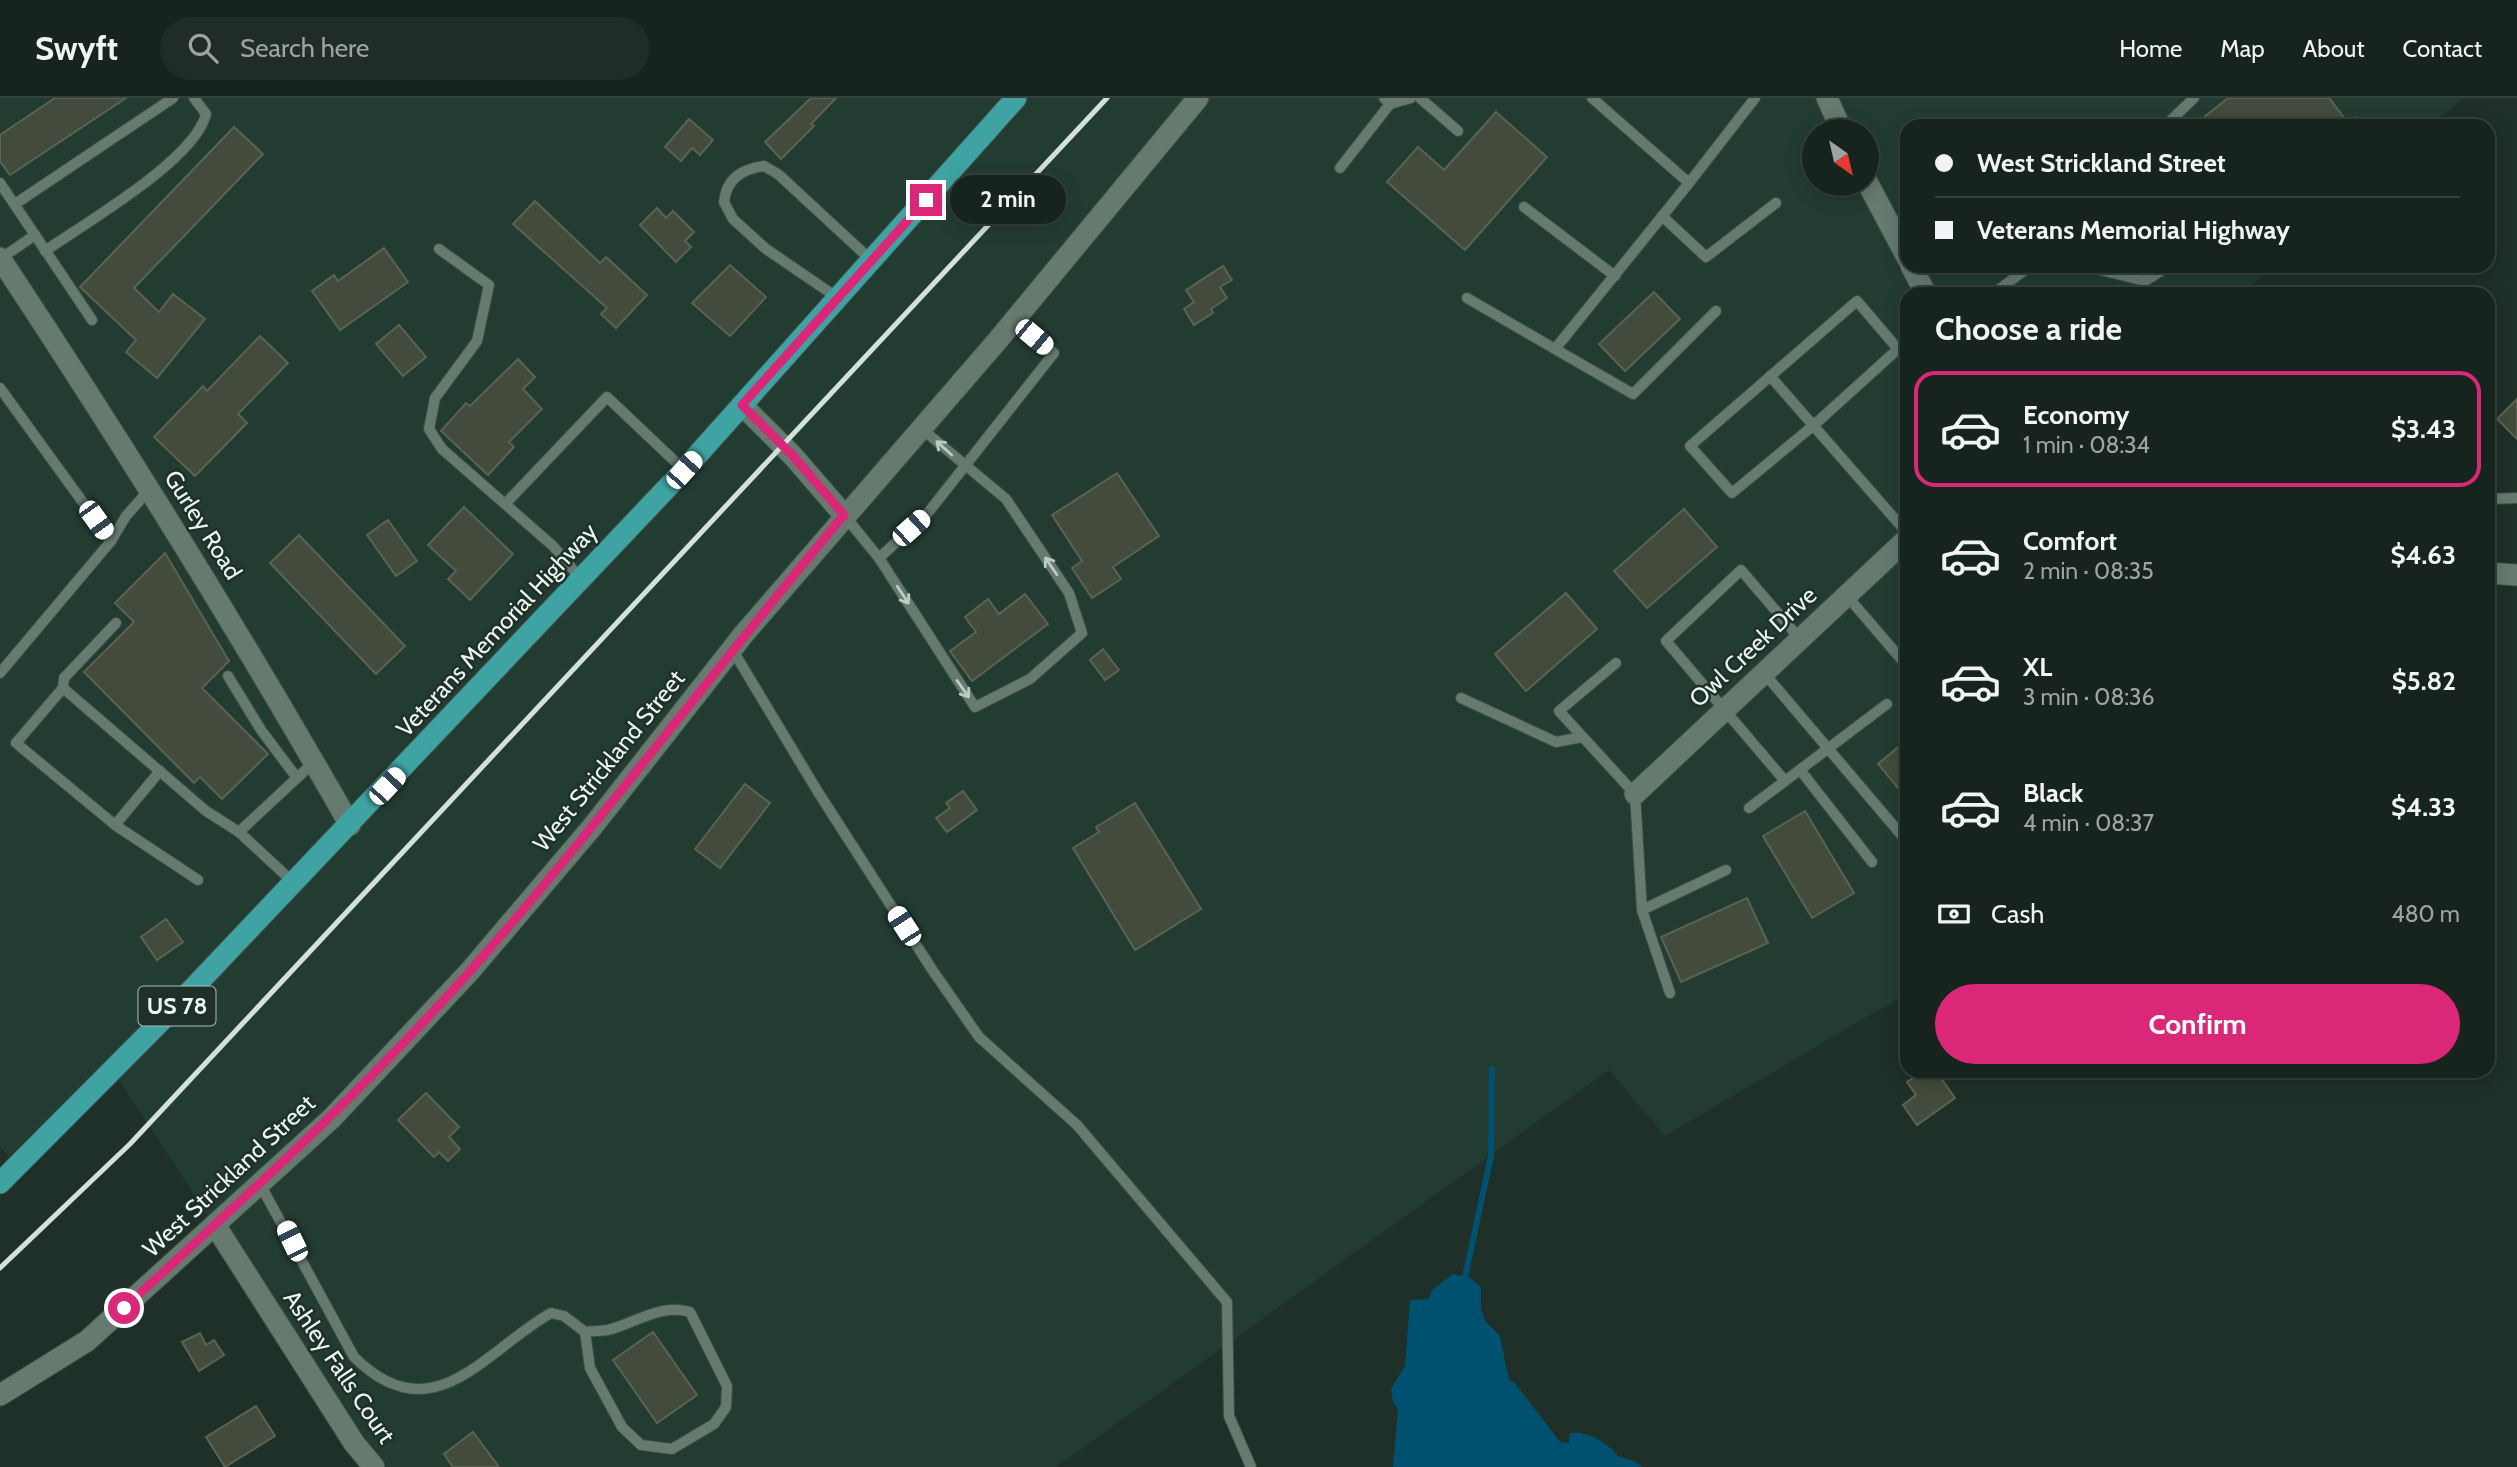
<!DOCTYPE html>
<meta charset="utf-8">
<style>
:root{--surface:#17241e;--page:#202c27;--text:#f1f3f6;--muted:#9ea4a4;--line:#36413c;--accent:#db2777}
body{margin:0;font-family:Cabin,sans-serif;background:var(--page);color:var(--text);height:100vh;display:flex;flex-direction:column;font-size:26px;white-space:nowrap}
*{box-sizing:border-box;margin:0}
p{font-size:23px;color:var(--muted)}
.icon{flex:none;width:38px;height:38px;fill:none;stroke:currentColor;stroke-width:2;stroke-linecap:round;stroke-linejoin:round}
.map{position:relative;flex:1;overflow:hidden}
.side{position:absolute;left:1900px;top:189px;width:595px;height:791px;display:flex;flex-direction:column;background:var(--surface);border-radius:21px;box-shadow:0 4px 18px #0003,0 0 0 2px var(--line)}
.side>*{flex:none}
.hud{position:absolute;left:1900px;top:21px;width:595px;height:154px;border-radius:21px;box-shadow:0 4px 18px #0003,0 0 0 2px var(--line);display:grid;align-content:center;height:154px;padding:0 35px;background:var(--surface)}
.needle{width:46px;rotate:146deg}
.tools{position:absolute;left:1802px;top:21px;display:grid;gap:14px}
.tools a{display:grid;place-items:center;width:77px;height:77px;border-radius:50%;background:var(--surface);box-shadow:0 4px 18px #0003,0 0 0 2px var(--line);font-size:35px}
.end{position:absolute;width:32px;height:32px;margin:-16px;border:9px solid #db2777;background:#fff;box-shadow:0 0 0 4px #fff}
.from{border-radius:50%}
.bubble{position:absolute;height:49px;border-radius:24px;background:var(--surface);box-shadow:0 4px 18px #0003,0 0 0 2px var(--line);font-size:23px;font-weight:700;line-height:49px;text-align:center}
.car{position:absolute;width:21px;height:42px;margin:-21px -10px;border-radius:9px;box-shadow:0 0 5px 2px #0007;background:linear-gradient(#fff 24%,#345 0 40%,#fff 0 76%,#345 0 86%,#fff 0)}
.hud b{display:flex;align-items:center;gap:24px;height:66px;font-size:26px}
.hud b+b{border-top:2px solid var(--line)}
.hud i{width:18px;height:18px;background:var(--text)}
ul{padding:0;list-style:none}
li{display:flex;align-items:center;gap:21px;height:116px;margin:0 14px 10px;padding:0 21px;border:4px solid transparent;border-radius:21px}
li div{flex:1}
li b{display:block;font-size:26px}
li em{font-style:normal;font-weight:700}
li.on{border-color:var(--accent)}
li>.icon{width:63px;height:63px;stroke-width:1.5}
h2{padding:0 35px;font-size:32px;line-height:84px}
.pay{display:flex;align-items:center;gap:18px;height:77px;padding:0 35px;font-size:26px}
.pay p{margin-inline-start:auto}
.button{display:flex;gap:14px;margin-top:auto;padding:14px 35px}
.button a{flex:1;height:80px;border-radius:42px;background:var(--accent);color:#fff;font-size:28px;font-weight:700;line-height:80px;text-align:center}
header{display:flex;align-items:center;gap:42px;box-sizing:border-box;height:98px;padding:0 35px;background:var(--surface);border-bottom:2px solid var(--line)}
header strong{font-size:33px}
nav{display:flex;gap:38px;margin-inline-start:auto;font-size:24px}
.search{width:490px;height:63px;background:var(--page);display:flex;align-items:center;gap:18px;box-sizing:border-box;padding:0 24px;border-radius:38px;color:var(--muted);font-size:26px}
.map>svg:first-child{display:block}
.built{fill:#233c31;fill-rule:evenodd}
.water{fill:#00516f}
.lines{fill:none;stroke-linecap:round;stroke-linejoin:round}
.stream{stroke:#00516f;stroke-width:6}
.building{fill:#434b3c;stroke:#5a6353;stroke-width:2}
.lane-casing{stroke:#3e4e47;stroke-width:12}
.street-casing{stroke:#3e4e47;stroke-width:23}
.primary-casing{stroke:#3e4e47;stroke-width:23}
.lane{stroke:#667a70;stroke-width:10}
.street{stroke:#667a70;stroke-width:21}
.primary{stroke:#3ea3a2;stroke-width:21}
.rail{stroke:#d4e0da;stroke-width:5}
.oneway{stroke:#bdcbc4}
.route{stroke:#db2777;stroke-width:9}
.labels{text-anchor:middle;stroke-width:5;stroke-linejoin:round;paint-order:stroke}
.shield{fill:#1f3028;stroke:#aebbb5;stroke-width:2}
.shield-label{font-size:23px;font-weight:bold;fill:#ecf7f2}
.street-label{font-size:24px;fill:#ecf7f2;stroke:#1f3028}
</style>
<header>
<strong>Swyft</strong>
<div class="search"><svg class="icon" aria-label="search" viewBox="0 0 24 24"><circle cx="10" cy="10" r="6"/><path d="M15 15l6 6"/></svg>Search here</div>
<nav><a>Home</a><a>Map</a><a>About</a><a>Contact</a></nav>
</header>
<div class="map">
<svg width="2517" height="1369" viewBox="0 0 2517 1369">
<rect width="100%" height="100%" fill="#1f3028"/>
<path class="built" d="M0,0H2463L2431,28H1908V168H2273L2242,196H1908L1907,895L1665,1038L1609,972L1056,1369H374L113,973L17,1069L0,1048ZM1815,33H1867V86H1815Z"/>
<path class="water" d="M1453,1176L1470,1180L1481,1189V1210L1485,1223L1500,1238L1509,1282L1515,1285L1560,1344L1569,1345L1570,1335C1587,1333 1607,1344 1618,1358L1634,1363L1643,1369H1393L1398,1311L1393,1304L1391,1291L1405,1268L1410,1202L1429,1201L1432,1192Z"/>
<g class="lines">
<path class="stream" d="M1465,1179L1491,1058L1492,971"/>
</g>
<g class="building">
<path d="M55,0H126L10,77L0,63V37Z"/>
<path d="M811,0H836L811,26L814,28L781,61L765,44Z"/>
<path d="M2228,0H2329L2346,22L2343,28H2193Z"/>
<path d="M1496,14L1547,59L1465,152L1387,84L1418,49L1444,72Z"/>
<path d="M689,21L713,42L700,57L692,50L681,63L665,49Z"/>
<path d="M234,29L263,56L134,190L159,214L173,196L205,221L157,280L126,254L136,242L80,189Z"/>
<path d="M535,103L600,165L606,159L647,197L616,230L601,216L607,210L513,126Z"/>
<path d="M657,110L666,120L673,113L694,134L685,143L691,149L676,164L640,127Z"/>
<path d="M384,150L408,184L340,232L312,193L334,177L338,183Z"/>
<path d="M730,167L766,199L730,238L692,205Z"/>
<path d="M1223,168L1232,182L1220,189L1227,200L1211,211L1213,215L1194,227L1184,211L1194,204L1186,192Z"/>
<path d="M1654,194L1680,221L1625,273L1599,246Z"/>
<path d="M399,227L426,259L403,278L376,246Z"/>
<path d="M260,238L288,265L238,316L247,325L195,378L154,339L203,288L207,293Z"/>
<path d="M518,261L535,279L523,291L542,311L509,344L514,349L488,377L441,333L466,305L470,308Z"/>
<path d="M2517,301V341L2497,321Z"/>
<path d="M1117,375L1159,438L1113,469L1121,481L1092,500L1072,470L1082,463L1052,417Z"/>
<path d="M464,409L513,456L470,502L448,481L456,473L428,447Z"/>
<path d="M1684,411L1717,449L1647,510L1614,473Z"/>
<path d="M388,422L417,463L396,478L367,437Z"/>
<path d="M299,437L405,548L376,576L270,465Z"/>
<path d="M165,455L229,563L202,590L268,656L222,701L200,679L194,685L84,574L134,524L115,505Z"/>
<path d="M1566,495L1597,531L1526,593L1495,556Z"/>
<path d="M1025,496L1048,526L972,583L950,553L976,534L965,519L988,501L999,516Z"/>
<path d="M1103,551L1119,572L1105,582L1090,562Z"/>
<path d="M1908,641V702L1878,666Z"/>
<path d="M745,686L770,705L720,770L695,751Z"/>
<path d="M963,693L977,712L947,734L936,720L950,710L946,705Z"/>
<path d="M1135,705L1201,811L1135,852L1073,750L1099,734L1096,729Z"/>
<path d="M1805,713L1854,795L1812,820L1763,738Z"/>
<path d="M1747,800L1768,845L1681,884L1661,839Z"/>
<path d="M166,821L183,844L157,862L141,839Z"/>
<path d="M1923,973H1936L1955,1000L1917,1027L1903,1007L1916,997L1907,984Z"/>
<path d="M426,995L459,1029L449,1039L460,1051L448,1063L439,1054L434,1059L398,1022Z"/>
<path d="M653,1234L697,1297L657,1325L613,1262Z"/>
<path d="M200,1235L206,1247L214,1242L224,1257L199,1273L182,1244Z"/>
<path d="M256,1308L275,1338L225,1369L206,1339Z"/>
<path d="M473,1334L499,1369H453L444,1356Z"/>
</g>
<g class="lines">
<g class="lane-casing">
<g id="lane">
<path d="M1384,0L1390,6L1411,0"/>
<path d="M1420,0L1458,33"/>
<path d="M1592,0L1689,85L1755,0"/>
<path d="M2165,28L2194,0"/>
<path d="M2351,28L2356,24"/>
<path d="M1340,70L1390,6"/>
<path d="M0,85L35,137L0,161"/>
<path d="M1689,85L1555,251L1633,296L1716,213"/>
<path d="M15,106L173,0"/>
<path d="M1524,109L1615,178"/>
<path d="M1662,118L1706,159L1776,105"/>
<path d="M35,137L92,222"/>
<path d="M439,151L489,187L477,243L435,300L429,331L442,351L553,448L581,481"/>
<path d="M45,153C85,125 195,62 206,16L194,0"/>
<path d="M2084,168L2145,183L2169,168"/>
<path d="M1993,196L2030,168"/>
<path d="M838,200L766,151L733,121L724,104C726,81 742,71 764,68L778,76L871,162"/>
<path d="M1467,200L1555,251"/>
<path d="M1857,203L1898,251L1814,327L1732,395L1690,348Z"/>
<path d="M1770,278L1908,436"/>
<path d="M0,290L111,443L126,418L150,391"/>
<path d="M2488,401L2517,400"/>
<path d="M506,405L607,299L684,372"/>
<path d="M844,417L879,460L975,609L1030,581L1082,535L1069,495L1006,401L922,331"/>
<path d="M879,460L927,416L1054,255L1015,222"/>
<path d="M1847,498L1908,569"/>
<path d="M732,551L818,694L933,873L979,939L1077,1027L1227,1204L1229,1318L1251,1369"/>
<path d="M1616,565L1559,613L1635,696L1642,812L1726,772"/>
<path d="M0,575L111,443"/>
<path d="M1764,575L1904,740"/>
<path d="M228,578L261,632L297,680"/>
<path d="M63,590L64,580L116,525"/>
<path d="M1461,600L1556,644L1582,639"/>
<path d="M1801,673L1872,764"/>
<path d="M1785,683L1887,606"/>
<path d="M1749,710L1785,683L1666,543L1741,472L1800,541"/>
<path d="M115,727L160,673"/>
<path d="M198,782L115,727L16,645L63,590L206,713L239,734"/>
<path d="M294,785L239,734L314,664"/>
<path d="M1642,812L1670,895"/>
<path d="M260,1086L354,1259C433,1337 484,1253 551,1215L564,1218L585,1234L590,1270L622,1329L641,1347L672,1351L714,1326L726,1309L727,1288L690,1214C662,1205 635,1225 608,1232C601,1233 593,1233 585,1234"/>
</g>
</g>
<g class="street-casing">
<g id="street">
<path d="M1827,0L1842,33"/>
<path d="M1867,84L1908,161"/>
<path d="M0,160C123,346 240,534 350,727"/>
<path d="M1911,168L1926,196"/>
<path d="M742,307L793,358L844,417"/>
<path d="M2488,475L2517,477"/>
<path d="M1635,696L1908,440"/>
<path d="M215,1127L354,1345L374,1369"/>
<path d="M0,1297L87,1243L332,1020L470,873L593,728L743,537L998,242L1198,0"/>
</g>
</g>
<g class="primary-casing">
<path id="primary" d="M0,1085L180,904L684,372L1016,0"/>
</g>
<use href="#lane" class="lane"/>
<use href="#street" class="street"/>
<use href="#primary" class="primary"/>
<path class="rail" d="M0,1170L130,1046L1107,0"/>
</g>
<defs><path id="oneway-shaft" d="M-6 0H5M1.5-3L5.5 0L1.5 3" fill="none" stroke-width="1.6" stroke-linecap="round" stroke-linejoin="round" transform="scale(1.75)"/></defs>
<g class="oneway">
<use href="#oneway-shaft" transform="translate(944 350) rotate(-138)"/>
<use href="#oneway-shaft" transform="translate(1051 468) rotate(-124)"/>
<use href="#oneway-shaft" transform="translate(903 497) rotate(57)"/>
<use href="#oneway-shaft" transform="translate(963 591) rotate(55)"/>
</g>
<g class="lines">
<path class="route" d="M124,1210C243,1101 364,993 471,872C601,725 717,567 844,417L793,358L742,307L926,102"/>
</g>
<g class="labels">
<rect class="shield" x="138.5" y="888.5" width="77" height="39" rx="5"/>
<g class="shield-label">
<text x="177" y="916">US 78</text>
</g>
<g class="street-label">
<text transform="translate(203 427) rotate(58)" y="8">Gurley Road</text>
<text transform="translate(497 532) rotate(-47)" y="8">Veterans Memorial Highway</text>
<text transform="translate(1753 549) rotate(-43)" y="8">Owl Creek Drive</text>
<text transform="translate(609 663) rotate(-51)" y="8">West Strickland Street</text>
<text transform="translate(229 1078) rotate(-43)" y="8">West Strickland Street</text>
<text transform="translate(339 1269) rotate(56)" y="8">Ashley Falls Court</text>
</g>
</g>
</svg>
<div class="tools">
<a><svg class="needle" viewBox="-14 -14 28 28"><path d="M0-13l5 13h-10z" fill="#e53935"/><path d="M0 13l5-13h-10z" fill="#9ea4a4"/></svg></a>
</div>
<i class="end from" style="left:124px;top:1210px"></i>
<i class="end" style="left:926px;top:102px"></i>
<div class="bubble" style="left:950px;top:77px;width:116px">2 min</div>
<i class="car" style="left:1034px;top:239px;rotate:130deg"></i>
<i class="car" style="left:684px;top:372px;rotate:42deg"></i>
<i class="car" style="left:96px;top:422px;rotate:144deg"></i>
<i class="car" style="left:911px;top:430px;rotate:48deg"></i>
<i class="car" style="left:387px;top:688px;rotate:43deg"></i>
<i class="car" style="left:904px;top:828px;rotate:327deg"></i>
<i class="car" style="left:292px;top:1143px;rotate:334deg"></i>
<div class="hud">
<b><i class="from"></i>West Strickland Street</b>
<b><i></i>Veterans Memorial Highway</b>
</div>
<section class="side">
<h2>Choose a ride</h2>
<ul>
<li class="on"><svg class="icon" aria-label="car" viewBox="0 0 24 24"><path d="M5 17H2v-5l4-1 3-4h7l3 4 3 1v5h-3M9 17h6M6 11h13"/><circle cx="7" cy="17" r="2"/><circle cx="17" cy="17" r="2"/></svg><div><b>Economy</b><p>1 min · 08:34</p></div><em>$3.43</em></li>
<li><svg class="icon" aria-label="car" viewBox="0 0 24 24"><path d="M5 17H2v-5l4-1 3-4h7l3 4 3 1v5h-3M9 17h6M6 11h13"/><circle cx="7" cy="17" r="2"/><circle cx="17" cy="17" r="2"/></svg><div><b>Comfort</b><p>2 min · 08:35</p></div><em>$4.63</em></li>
<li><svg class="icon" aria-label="car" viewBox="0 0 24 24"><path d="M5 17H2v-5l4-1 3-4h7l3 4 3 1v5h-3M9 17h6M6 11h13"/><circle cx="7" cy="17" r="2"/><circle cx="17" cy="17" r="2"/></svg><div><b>XL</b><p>3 min · 08:36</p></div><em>$5.82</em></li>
<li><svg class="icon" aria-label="car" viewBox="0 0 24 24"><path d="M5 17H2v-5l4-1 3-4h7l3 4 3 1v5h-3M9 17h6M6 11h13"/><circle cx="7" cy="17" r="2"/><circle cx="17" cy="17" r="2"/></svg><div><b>Black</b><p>4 min · 08:37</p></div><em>$4.33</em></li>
</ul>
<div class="pay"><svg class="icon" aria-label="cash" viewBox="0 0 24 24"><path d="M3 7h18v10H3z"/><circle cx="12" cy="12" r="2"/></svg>Cash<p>480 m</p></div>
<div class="button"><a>Confirm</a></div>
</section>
</div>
